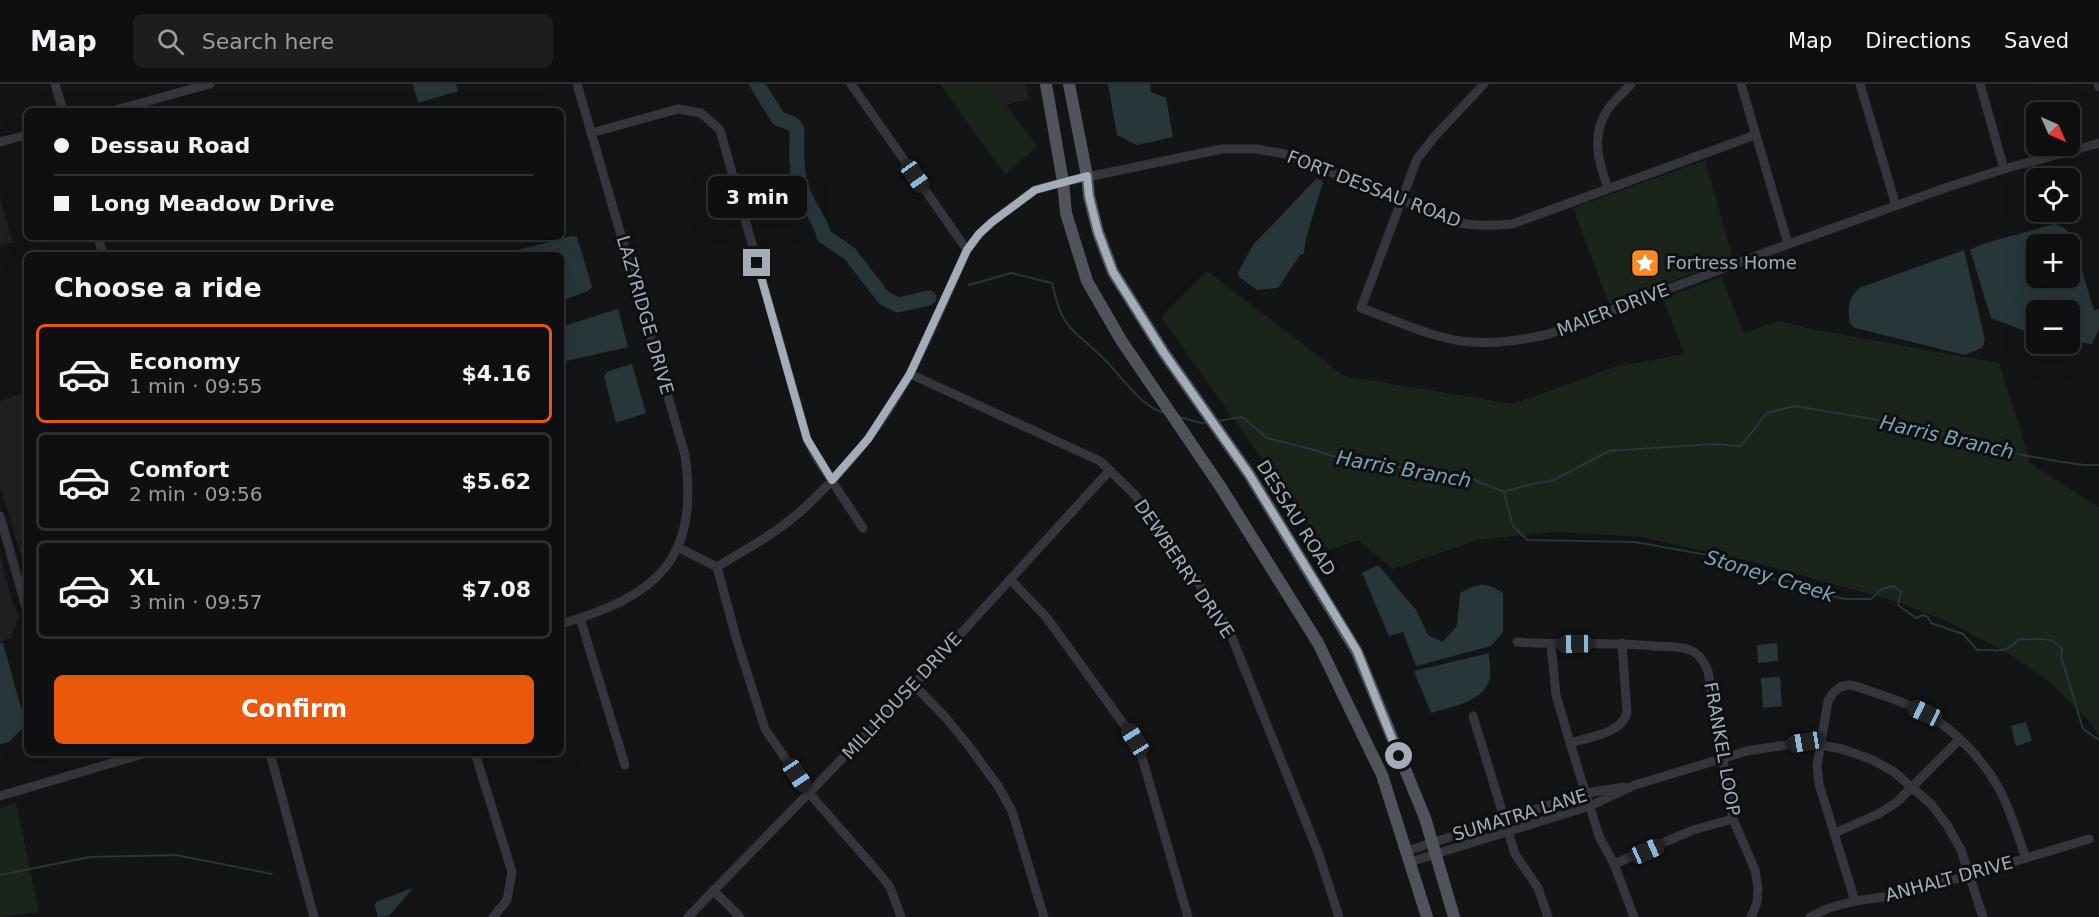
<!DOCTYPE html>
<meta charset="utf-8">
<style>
:root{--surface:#0e0f10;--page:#1c1d1e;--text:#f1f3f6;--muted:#9b9c9f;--line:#2e2f30;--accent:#ea580c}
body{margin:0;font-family:"DejaVu Sans",sans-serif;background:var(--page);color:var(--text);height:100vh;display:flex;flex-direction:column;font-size:22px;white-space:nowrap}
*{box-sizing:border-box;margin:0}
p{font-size:20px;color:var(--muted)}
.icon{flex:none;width:33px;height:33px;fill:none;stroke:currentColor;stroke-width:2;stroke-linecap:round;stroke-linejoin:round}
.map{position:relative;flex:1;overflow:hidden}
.side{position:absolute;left:24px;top:168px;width:540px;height:504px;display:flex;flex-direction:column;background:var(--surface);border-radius:9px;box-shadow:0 6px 24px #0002,0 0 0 2px var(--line)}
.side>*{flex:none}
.top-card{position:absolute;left:24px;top:24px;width:540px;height:132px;border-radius:9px;box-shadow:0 6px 24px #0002,0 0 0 2px var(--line);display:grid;align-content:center;height:132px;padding:0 30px;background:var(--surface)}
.needle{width:39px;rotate:135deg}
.controls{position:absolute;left:2026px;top:18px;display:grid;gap:12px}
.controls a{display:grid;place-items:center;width:54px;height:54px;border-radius:9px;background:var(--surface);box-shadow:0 6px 24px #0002,0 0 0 2px var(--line);font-size:30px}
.end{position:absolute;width:27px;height:27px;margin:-14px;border:8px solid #a3adb7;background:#111;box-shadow:0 0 0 3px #111}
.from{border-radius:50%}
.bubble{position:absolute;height:42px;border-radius:9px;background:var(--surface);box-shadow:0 6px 24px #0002,0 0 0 2px var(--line);font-size:20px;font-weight:600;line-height:42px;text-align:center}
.car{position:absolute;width:18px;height:36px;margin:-18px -9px;border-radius:8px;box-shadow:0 0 4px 2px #0007;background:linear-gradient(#222 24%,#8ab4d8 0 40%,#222 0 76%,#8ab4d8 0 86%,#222 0)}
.top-card b{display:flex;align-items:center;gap:21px;height:57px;font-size:22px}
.top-card b+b{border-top:2px solid var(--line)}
.top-card i{width:15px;height:15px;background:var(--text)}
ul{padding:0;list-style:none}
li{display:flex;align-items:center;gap:18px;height:99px;margin:0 12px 9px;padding:0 18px;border:3px solid var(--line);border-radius:9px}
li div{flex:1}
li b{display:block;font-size:22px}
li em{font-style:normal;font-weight:600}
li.active{border-color:var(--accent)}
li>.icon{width:54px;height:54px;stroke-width:1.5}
h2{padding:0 30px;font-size:27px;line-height:72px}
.cta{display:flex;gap:12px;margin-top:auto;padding:12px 30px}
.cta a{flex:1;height:69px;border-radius:9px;background:var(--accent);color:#fff;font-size:24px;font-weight:600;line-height:69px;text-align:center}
header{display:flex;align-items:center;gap:36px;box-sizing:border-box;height:84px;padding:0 30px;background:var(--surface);border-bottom:2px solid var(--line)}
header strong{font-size:28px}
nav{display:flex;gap:33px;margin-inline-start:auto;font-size:21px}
.search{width:420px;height:54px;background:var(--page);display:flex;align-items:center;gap:15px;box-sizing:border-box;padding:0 21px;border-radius:9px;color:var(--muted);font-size:22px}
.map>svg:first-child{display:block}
.built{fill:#1f2022}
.green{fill:#1b241b}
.water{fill:#28363a;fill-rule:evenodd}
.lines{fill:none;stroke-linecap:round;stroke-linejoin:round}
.stream{stroke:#28363a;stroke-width:2}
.river{stroke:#28363a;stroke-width:15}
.minor{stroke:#34363b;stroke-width:9}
.major{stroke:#50545a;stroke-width:12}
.route{stroke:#a3adb7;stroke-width:8}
.labels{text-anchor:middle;stroke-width:6;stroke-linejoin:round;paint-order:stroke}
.street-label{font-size:18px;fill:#a3adb7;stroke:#0e0f10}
.poi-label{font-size:18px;fill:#a3adb7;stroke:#0e0f10;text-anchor:start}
.water-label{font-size:20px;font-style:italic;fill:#76a5b6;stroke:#0e0f10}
</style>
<header>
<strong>Map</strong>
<div class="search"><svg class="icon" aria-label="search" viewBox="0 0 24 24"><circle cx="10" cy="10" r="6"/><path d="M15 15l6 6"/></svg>Search here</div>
<nav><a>Map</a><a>Directions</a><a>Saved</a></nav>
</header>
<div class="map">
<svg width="2099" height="833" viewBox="0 0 2099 833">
<rect width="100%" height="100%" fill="#131415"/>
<g class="built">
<path d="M987,0H1025L1029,15L1006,21Z"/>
<path d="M0,114L13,158L0,162Z"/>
<path d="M27,307V491L0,402V317Z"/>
<path d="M0,471L13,519L19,532L11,554L0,558Z"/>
</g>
<g class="green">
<path d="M940,0H987L1006,21L1037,62L1005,91Z"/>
<path d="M1705,76L1733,175L1609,220L1573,124Z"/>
<path d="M1207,187L1344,292L1513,320L1615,283L1684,270L1663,214L1722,193L1743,249L1780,237L1811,245L1999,279L2031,380L2099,423V652L2089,637L2047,596L2008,569L1948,538L1898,518L1761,480L1642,453L1553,448L1477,456L1393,485L1358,456L1329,466L1317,452L1161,233Z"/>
<path d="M16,719L39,828L0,833V724Z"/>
</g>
<g class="water">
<path d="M413,0H456L458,7L418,19Z"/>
<path d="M1108,0H1150L1151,8L1166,14L1173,53L1137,61L1117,51Z"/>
<path d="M1317,94L1323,98L1306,154L1304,169L1300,171L1278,204L1257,206L1239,193L1238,188L1253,161Z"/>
<path d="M2055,140L2066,145L2072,154L2094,226L2099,225V245L2092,260L2070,257V226H2037V252L1991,234L1970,166L1982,160ZM2037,160H2070V194H2037Z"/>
<path d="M572,152L577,153L592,203L588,207L561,217V171L515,170L518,166Z"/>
<path d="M1964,166L1985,256L1982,264L1965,271L1855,244L1850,239C1847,223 1848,216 1859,204Z"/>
<path d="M618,225L628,263L566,277L561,269V243Z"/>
<path d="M632,280L646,329L616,339L604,292L608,287Z"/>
<path d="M1378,481L1416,526L1428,551L1443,558L1457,542L1460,509C1478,499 1486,498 1503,509V548L1491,562L1416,582L1403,548L1389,552L1362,489Z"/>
<path d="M0,559H3L26,641L9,658L0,660Z"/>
<path d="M1777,559L1778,577L1758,579L1757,561Z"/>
<path d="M1489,569C1489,576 1491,585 1490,593C1486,618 1450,623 1431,629L1414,587Z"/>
<path d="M1780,593L1782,622L1763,624L1761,594Z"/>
<path d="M2026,638L2032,657L2016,662L2011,642Z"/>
<path d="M413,804L389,832L378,833L375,823L376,818Z"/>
</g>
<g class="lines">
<g class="stream">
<path d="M969,201L1011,189L1052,199C1056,214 1059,230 1069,242C1079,254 1093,263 1103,274C1122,292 1139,322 1165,329"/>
<path d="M1179,333L1201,339L1208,338"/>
<path d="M1217,337L1242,333L1267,354L1314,366L1345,376L1463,391L1504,408L1528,401L1554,396L1609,367L1713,360L1741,362L1767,329L1794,322L1922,343L1991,365L2056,377L2083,381H2099"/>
<path d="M1504,409L1513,442L1527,456L1635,458L1713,472L1758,486L1776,496L1796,498L1821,510L1846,515H1871L1882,505L1894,502L1901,508L1898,521L1916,534L1923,531L1928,533L1931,539L1963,550L1977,566C1999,565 2003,572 2019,555C2034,557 2052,550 2062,565L2061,572L2083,645L2099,656"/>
<path d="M0,791L90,773L176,771L272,790"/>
</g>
<path class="river" d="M757,0L778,34L793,40L797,46C797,67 795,88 803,108C809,124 820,135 824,152L850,170L884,214L898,221L929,214"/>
<g class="minor">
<path d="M55,0L63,27"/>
<path d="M851,0L967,166"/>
<path d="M1484,0L1435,52L1417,75L1361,224C1394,236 1437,256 1471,258C1497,260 1523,256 1549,250L1772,166L1945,104L2004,85L2099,59"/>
<path d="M1741,0L1788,160"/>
<path d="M1860,0L1896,122"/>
<path d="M1980,0L2004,85"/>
<path d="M2098,0L2099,3"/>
<path d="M112,27L210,0"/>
<path d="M591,49L678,25L701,29L720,46L807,355L816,373L863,444"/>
<path d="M0,58L27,51"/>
<path d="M1608,104C1598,78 1591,50 1608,25C1615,16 1624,8 1631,0"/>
<path d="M98,153L103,171"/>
<path d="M910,290L1100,377L1135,411L1196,495L1229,546L1318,768L1339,833"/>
<path d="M0,432L27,527"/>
<path d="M679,464L717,483C745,466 776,449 801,427C844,388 882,342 909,291C931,251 948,207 967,166L979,150L992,138L1035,106L1063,98L1222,65H1256L1285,70L1459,139C1478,142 1494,142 1512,140L1755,51"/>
<path d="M717,483L737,557L765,645L809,709L878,788L890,803L901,833"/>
<path d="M1010,495L1047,534L1135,656L1141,670L1188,833"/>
<path d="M580,534L625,681"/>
<path d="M561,540C656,512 700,477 685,371L577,0"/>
<path d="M1517,558C1563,561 1609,558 1655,562C1665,563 1677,562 1687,565C1698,568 1704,577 1708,587L1733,735L1755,786L1758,804L1757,819L1751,833"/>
<path d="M1551,560L1556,611L1570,659L1599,752L1614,780L1634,833"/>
<path d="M914,601L946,634L968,661L998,702L1012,727L1044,833"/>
<path d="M1473,632L1515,770L1538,804L1548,833"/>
<path d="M1570,659C1588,653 1621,650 1627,629L1622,559"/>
<path d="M270,669L314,833"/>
<path d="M475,669L512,788L507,816L493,833"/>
<path d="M0,712L146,669"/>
<path d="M1835,749L1878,730L1897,718L1959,656"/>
<path d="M1407,767L1586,709L1624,703"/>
<path d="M1410,778L1590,722L1635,701L1747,667L1805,658L1842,665L1873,676L1894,688L1931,720L1947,741L1961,766L1983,833"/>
<path d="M1614,780L1693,746L1733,735"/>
<path d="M713,806L740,833"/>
<path d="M1855,817L1819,700L1817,682L1828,617L1833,609L1840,603L1849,601L1856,602C1879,611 1904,617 1925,629C1953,645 1981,673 1997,701C2010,723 2017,750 2026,774"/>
<path d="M688,833L914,601L1110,386"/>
<path d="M1810,833L1829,824L1855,817L1891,812L1960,794L2089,755"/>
</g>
<g class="major">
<path d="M1046,0L1063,98L1066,129L1087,197L1121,256L1220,402L1318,559L1382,691L1427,833"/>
<path d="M1069,0L1087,92L1089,112L1098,148L1113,188L1164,269L1249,390L1357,568L1425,734L1454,833"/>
</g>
</g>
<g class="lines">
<path class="route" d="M757,179L807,355L832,396L868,355L910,290L967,166L979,150L992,138L1035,106L1087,92L1089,112L1098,148L1113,188L1164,269L1249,390L1357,567L1399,672"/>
</g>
<defs>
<g id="sight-square" transform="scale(1.5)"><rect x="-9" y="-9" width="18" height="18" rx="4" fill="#ff8922" stroke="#0e0f10"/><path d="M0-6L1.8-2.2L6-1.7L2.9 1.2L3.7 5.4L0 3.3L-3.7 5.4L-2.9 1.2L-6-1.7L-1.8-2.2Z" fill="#fff"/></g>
</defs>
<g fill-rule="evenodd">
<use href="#sight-square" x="1645" y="179"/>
</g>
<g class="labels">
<g class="street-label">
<text transform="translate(1374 105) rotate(21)" y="6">FORT DESSAU ROAD</text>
<text transform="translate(1613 226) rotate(-21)" y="6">MAIER DRIVE</text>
<text transform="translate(645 231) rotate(74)" y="6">LAZYRIDGE DRIVE</text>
<text transform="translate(1296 434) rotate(58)" y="6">DESSAU ROAD</text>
<text transform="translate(1184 485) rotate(56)" y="6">DEWBERRY DRIVE</text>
<text transform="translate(902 612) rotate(-47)" y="6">MILLHOUSE DRIVE</text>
<text transform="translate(1722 665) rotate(80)" y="6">FRANKEL LOOP</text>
<text transform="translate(1520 731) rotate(-17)" y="6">SUMATRA LANE</text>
<text transform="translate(1949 795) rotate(-15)" y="6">ANHALT DRIVE</text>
</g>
<g class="poi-label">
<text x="1666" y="185">Fortress Home</text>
</g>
<g class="water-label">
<text transform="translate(1947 353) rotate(13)" y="7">Harris Branch</text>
<text transform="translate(1404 385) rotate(10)" y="7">Harris Branch</text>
<text transform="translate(1770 492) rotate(17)" y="7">Stoney Creek</text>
</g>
</g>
</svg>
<div class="controls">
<a><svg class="needle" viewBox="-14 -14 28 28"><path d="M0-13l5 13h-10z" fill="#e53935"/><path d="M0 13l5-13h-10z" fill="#9b9c9f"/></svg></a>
<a><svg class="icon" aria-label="locate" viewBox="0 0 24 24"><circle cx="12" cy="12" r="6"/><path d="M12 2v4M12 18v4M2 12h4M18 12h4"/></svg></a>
<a>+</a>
<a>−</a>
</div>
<i class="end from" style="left:1399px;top:672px"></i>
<i class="end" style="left:757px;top:179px"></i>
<div class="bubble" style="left:708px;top:92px;width:99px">3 min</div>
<i class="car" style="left:915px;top:92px;rotate:145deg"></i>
<i class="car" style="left:1575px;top:560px;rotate:269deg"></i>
<i class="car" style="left:1925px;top:629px;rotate:295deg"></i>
<i class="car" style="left:1135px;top:656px;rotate:328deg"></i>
<i class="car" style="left:1805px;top:658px;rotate:261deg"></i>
<i class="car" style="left:797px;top:691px;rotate:146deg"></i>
<i class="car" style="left:1647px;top:767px;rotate:66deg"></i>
<div class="top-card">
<b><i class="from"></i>Dessau Road</b>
<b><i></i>Long Meadow Drive</b>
</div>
<section class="side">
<h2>Choose a ride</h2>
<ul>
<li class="active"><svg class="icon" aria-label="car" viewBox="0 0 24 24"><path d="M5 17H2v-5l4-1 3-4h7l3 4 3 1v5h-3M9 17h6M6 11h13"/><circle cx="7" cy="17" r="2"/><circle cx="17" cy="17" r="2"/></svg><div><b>Economy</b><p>1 min · 09:55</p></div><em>$4.16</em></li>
<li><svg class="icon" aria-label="car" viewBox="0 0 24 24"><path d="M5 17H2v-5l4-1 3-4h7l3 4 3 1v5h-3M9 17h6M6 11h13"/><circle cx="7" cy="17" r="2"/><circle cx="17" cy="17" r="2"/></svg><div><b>Comfort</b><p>2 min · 09:56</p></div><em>$5.62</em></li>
<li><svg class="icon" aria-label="car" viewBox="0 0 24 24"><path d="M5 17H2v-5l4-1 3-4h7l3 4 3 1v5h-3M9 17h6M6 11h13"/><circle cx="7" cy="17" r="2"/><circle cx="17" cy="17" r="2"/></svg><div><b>XL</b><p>3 min · 09:57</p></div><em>$7.08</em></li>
</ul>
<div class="cta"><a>Confirm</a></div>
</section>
</div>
